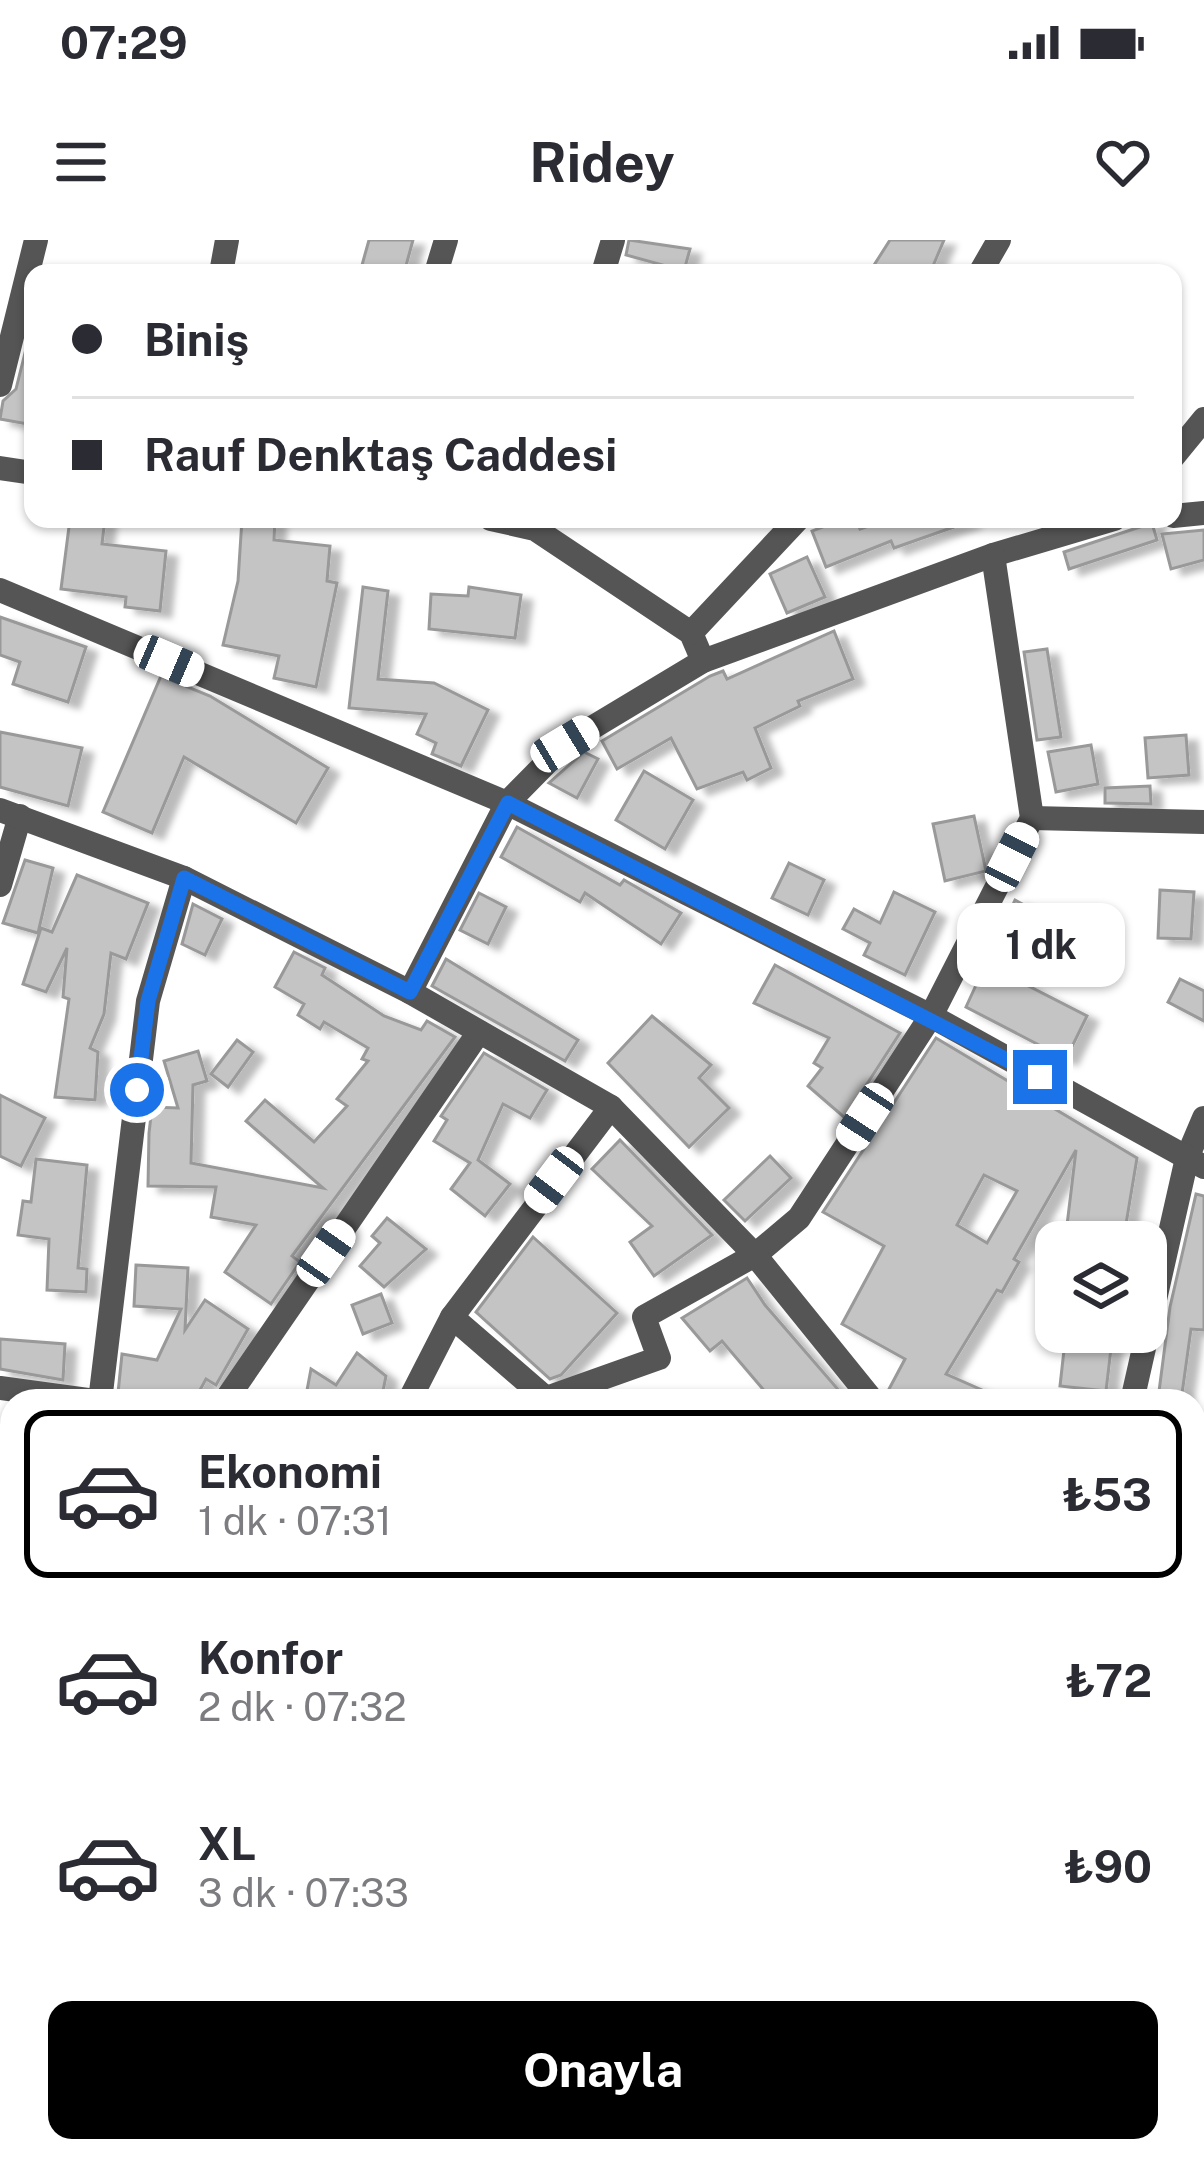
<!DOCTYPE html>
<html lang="tr">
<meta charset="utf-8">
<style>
:root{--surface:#fff;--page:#f2f2f3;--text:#2b2b33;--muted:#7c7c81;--line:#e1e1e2;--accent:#000}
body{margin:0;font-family:"Public Sans",sans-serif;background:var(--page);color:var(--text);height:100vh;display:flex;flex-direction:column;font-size:45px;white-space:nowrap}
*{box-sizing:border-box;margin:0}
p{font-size:39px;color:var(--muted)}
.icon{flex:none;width:66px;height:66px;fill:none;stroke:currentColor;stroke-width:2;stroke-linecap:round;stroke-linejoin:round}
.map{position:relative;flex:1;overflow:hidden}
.panel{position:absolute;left:0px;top:1149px;width:1206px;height:774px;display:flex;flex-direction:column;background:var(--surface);border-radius:36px 36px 0 0;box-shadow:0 3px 9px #0004}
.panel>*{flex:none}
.hud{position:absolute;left:24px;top:24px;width:1158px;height:264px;border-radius:24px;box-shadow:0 3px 9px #0004;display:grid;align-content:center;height:264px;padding:0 48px;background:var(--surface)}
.controls{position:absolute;left:1035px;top:981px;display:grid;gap:24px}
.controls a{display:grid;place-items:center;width:132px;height:132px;border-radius:24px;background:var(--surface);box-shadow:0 3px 9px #0004;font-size:60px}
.end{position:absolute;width:54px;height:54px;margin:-27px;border:15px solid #1a73e8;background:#fff;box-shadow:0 0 0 6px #fff}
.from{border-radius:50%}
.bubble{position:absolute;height:84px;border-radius:24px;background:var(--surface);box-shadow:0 3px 9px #0004;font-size:39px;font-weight:700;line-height:84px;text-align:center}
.car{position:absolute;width:36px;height:72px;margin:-36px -18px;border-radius:15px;box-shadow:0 0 9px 3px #0007;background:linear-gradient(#fff 24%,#345 0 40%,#fff 0 76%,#345 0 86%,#fff 0)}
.hud b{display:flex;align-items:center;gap:42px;height:114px;font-size:45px}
.hud b+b{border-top:3px solid var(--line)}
.hud i{width:30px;height:30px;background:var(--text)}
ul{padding:21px 0 0;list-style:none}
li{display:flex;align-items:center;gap:36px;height:168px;margin:0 24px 18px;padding:0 24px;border:6px solid transparent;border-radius:24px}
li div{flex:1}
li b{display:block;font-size:45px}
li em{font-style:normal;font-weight:700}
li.active{border-color:var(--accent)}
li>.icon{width:108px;height:108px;stroke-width:1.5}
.primary-button{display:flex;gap:24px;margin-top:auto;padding:24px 48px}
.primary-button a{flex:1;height:138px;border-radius:24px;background:var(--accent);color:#fff;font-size:48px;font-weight:700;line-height:138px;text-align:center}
.status{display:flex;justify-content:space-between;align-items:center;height:84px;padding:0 60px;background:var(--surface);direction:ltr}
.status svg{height:33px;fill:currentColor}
header{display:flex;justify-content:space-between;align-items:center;height:156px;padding:0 48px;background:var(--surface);font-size:54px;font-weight:700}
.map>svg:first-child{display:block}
.building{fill:#c4c4c4;stroke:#999;stroke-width:3;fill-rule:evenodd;filter:url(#shadow)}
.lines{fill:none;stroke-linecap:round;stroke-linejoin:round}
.minor{stroke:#555;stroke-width:24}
.tertiary{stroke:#555;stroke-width:24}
.secondary{stroke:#222;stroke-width:24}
.route{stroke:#1a73e8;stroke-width:15}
</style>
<div class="status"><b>07:29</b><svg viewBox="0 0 49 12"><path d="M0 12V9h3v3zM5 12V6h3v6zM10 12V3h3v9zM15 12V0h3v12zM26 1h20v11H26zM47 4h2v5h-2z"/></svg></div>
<header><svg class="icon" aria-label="menu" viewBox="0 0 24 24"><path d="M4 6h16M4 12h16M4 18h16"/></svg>Ridey<svg class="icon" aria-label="heart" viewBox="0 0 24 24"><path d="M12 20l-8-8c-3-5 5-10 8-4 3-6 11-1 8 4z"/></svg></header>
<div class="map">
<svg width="1204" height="1923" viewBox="0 0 1204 1923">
<defs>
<filter id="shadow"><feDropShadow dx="11" dy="6" stdDeviation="3" flood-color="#0004"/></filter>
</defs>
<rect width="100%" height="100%" fill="#fff"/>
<g class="building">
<path d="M369,0H413L404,33L362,25Z"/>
<path d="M629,0L690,9L684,31L626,15Z"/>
<path d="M890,0H944L930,33H869Z"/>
<path d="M30,93H33V185L0,179L3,161L16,149Z"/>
<path d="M70,279H105L102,304L166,311L160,371L125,367L126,357L61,349Z"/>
<path d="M242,279L275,280L274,300L330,306L327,341L337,343L316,447L274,438L279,416L223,405L238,341Z"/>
<path d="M843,279H856L860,289L888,279L971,281L894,308L891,301L826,327L812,291Z"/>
<path d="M1152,283L1157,300L1069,329L1064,312Z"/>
<path d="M1204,290V320L1171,329L1162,294Z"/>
<path d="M807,317L825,357L787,373L770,334Z"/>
<path d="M363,347L388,351L378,439L434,443L488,470L461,526L432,514L436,503L417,494L426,474L349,468Z"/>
<path d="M469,347L521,355L515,398L429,389L431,354L468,356Z"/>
<path d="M0,377L86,407L68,462L13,444L20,422L0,415Z"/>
<path d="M834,391L853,439L798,461L800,466L755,488L771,528L747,540L743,532L697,549L671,498L617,529L602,501L710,436L723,431L727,439Z"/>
<path d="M1047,409L1061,497L1037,500L1024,412Z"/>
<path d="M161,436L210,456L328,528L296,583L184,517L152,593L103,572Z"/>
<path d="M0,492L82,508L68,566L0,547Z"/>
<path d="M1186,495L1189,535L1148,538L1145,498Z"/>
<path d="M1091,505L1098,544L1056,552L1048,512Z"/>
<path d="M584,512L598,519L577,558L549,543Z"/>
<path d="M644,531L693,560L665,609L616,580Z"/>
<path d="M1150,546L1151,564L1105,563V548Z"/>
<path d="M974,576L986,631L945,641L933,584Z"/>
<path d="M517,587L620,645L624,640L681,673L661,704L585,653L580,662L501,617Z"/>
<path d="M25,620L53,628L38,693L3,683Z"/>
<path d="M789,623L824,640L808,675L772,658Z"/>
<path d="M77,635L148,663L126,719L111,713L104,774L90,808L98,812L95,860L55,857L69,759L63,757L67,708L46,752L23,744L41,688L52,692Z"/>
<path d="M1160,650L1194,652L1191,699L1158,698Z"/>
<path d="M894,652L935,672L905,735L864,715L870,703L843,689L854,669L880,683Z"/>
<path d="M479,653L506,667L488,704L460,690Z"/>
<path d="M1015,660L1050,679L1017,740L1087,776L1066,819L966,767Z"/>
<path d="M193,664L222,679L205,715L182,704Z"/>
<path d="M294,712L325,728L322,735L384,776L421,790L427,781L455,797L292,1016L300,1022L271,1064L225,1032L256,985L211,977L216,947L148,946L149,893L152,867L178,868L164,821L198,811L207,841L193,845L191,923L323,948L246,881L265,860L314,902L347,866L337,859L368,821L362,819L368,808L324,782L320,789L298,775L304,764L275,747Z"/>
<path d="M446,719L578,800L565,821L432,746Z"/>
<path d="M775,725L900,793L845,878L808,846L822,828L814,823L829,798L754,763Z"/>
<path d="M1180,739L1204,751V781L1168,762Z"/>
<path d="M652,776L711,825L699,838L729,868L689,907L608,823Z"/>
<path d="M936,798L1137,918L1123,1002H1065L1076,910L1014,1019L1019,1022L1002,1052L997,1050L946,1134L1007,1161H906L888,1151L905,1119L842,1084L884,1006L823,972ZM984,935L1017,951L987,1003L957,985Z"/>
<path d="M237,800L253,812L228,847L211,834Z"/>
<path d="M484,813L547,850L530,878L503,864L478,920L510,944L485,976L451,949L470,923L434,901L447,880L441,876Z"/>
<path d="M0,855L45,878L21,926L0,916Z"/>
<path d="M620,900L712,995L654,1036L630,1002L652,986L592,929Z"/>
<path d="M770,916L791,938L745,981L724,960Z"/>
<path d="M36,919L87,925L78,1028L87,1029L86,1052L47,1050L49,999L18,995L23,961L31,962Z"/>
<path d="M1196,954L1204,956V1090L1191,1089L1181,1161H1174L1158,1159L1170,1067Z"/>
<path d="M387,978L426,1009L384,1047L360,1026L380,1003L372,996Z"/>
<path d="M533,997L617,1073L561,1135L550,1139L476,1072Z"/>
<path d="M136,1025L188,1028L185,1090L205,1060L248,1089L216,1145L206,1139L194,1161L118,1153L122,1114L157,1120L181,1069L134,1066Z"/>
<path d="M747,1038L765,1065L848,1161H773L722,1101L710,1111L682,1078Z"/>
<path d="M381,1054L392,1083L363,1094L352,1065Z"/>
<path d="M1066,1092H1113L1106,1151L1060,1146Z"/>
<path d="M0,1099L65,1104L63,1140L0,1129Z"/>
<path d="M357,1113L386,1136L381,1161H305L311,1129L336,1145Z"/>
</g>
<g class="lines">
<g class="minor">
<path d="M221,33L227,0"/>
<path d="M436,33L446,0"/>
<path d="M603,33L613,0"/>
<path d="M980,33L999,0"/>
<path d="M0,145L36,0"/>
<path d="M1173,217L1204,179"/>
<path d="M0,228L33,233"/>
<path d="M1173,276L1204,273"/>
<path d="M491,279L535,289L691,393L703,421"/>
<path d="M691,393L798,279"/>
<path d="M1032,578L1204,582"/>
<path d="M0,645L20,576"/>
<path d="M410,752L507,563L565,504L703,421L993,315L1114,279"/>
<path d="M452,1077L547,1159"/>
<path d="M0,1148L95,1161"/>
<path d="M225,1161L479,792"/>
<path d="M409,1161L452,1077L611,867"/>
<path d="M538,1161L659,1118L644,1077L755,1015L799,978L931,776L1032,578L993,315"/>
<path d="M1132,1161L1187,918L1204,878"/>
<path d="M1194,1413L1204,1414"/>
<path d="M0,1662L12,1661"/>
<path d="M1194,1799H1204"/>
<path d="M664,1911L665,1923"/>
<path d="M857,1911L861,1923"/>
<path d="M946,1911L950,1923"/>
<path d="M1164,1911L1165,1923"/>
<path d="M304,1923V1911"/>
</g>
<g class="tertiary">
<path d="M0,350L507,563L931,776L1204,927"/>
<path d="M0,570L184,638L410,752L611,867L755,1015L873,1161"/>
<path d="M100,1161L148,761L184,638"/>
<path d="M62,1911L63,1923"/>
</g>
<g class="secondary">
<path d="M1194,1287L1204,1289"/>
<path d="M0,1493L12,1492"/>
<path d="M486,1911L487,1923"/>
</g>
</g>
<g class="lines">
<path class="route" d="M137,850L148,761L184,638L410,752L508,563L1040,837"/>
</g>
</svg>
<div class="controls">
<a><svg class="icon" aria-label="layers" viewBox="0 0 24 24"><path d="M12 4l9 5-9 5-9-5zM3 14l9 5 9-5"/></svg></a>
</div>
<i class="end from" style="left:137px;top:850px"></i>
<i class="end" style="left:1040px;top:837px"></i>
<div class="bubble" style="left:957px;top:663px;width:168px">1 dk</div>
<i class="car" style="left:169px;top:421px;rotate:113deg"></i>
<i class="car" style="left:565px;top:504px;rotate:59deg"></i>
<i class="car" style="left:1012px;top:617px;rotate:27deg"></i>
<i class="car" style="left:865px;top:877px;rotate:213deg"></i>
<i class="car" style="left:554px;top:940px;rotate:217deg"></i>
<i class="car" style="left:326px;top:1013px;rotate:35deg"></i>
<div class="hud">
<b><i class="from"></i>Biniş</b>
<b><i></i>Rauf Denktaş Caddesi</b>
</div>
<section class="panel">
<ul>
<li class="active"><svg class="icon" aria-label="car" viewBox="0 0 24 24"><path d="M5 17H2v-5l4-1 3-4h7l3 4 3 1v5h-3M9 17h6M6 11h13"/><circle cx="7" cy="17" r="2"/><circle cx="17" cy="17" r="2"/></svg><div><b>Ekonomi</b><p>1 dk · 07:31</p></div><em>₺53</em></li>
<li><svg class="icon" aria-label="car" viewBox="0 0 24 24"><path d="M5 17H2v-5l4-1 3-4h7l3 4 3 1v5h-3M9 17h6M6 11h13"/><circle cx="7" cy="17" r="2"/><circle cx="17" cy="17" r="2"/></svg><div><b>Konfor</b><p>2 dk · 07:32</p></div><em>₺72</em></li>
<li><svg class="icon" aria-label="car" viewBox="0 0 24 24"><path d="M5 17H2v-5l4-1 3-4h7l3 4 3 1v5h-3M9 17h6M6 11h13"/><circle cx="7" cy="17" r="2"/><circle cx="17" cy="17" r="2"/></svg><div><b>XL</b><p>3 dk · 07:33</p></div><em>₺90</em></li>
</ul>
<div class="primary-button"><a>Onayla</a></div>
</section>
</div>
